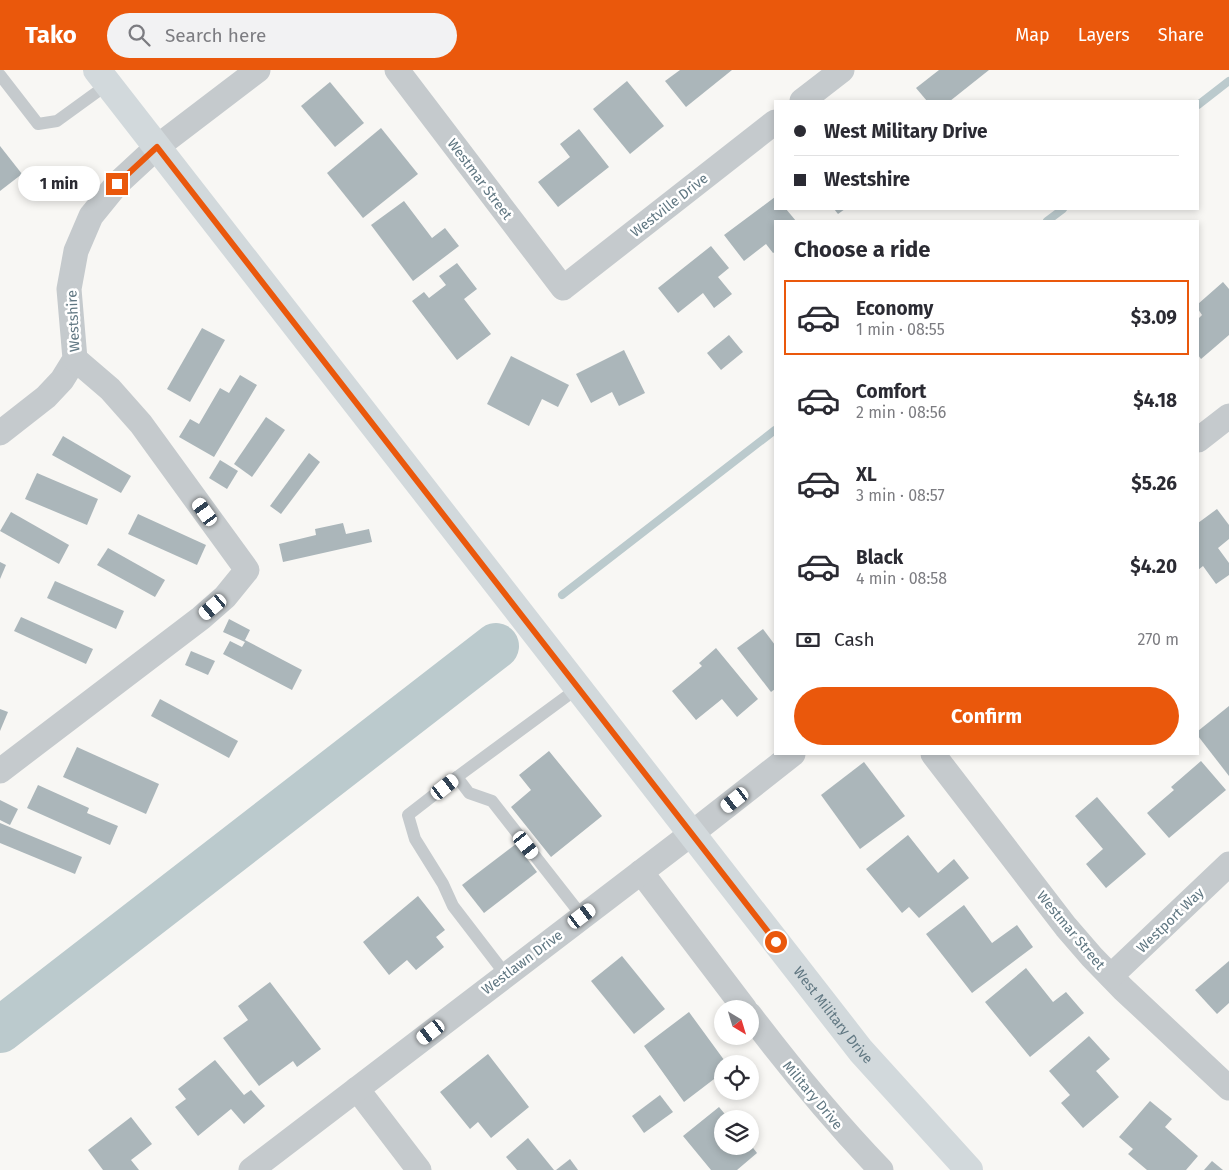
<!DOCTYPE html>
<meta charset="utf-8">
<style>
:root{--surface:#fff;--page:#f2f2f3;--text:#2b2b33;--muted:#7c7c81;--line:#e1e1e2;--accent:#ea580c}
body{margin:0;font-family:"Fira Sans",sans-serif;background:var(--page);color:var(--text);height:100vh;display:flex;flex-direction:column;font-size:19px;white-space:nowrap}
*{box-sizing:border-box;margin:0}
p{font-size:16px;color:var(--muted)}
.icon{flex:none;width:28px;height:28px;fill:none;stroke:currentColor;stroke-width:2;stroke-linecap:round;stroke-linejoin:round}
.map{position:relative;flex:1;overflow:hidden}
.drawer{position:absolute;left:774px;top:150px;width:425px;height:535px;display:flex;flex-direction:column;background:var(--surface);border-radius:0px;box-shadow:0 2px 8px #0003}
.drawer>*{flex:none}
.top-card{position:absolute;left:774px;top:30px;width:425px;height:110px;border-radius:0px;box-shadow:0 2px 8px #0003;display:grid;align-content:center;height:110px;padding:0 20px;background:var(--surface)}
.needle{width:32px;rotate:142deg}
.fabs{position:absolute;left:714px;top:930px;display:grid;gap:10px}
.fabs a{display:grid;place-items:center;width:45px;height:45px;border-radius:50%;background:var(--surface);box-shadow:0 2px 8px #0003;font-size:25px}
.end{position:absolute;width:22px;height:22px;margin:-11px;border:6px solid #ea580c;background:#fff;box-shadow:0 0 0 2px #fff}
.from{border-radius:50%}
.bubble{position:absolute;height:35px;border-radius:18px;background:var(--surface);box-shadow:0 2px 8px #0003;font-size:16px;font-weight:700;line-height:35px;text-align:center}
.car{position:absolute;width:15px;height:30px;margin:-15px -8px;border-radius:6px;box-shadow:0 0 4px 1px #0007;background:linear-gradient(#fff 24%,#345 0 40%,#fff 0 76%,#345 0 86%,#fff 0)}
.top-card b{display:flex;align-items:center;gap:18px;height:48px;font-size:19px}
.top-card b+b{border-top:1px solid var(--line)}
.top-card i{width:12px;height:12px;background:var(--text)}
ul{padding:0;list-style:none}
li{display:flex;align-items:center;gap:15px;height:75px;margin:0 10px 8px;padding:0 10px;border:2px solid transparent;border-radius:0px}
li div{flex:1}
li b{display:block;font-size:19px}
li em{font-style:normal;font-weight:700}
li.selected{border-color:var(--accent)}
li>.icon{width:45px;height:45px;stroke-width:1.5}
h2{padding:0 20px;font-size:22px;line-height:60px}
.pay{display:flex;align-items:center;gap:12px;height:55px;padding:0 20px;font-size:19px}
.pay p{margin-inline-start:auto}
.button{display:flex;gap:10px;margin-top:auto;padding:10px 20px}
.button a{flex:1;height:58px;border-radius:30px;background:var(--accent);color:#fff;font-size:20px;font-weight:700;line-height:58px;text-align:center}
header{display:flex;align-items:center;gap:30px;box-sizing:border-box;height:70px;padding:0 25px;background:var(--accent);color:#fff}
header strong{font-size:24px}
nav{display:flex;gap:28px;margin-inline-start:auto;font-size:18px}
.search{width:350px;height:45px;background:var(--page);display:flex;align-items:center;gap:12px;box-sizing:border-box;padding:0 18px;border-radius:28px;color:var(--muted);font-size:19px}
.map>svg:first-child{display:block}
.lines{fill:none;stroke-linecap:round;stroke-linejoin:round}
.stream{stroke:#bbcacd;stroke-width:8}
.river{stroke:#bbcacd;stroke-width:46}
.building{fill:#abb6ba}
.lane{stroke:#c5cacd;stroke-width:12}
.street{stroke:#c5cacd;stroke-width:25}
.secondary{stroke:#d2d9dc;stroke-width:28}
.route{stroke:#ea580c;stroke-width:6}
.labels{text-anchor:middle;stroke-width:5;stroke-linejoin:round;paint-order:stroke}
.street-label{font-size:14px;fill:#607782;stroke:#fff}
</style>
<header>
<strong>Tako</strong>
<div class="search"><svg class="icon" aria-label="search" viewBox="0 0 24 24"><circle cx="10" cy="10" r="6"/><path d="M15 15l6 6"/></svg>Search here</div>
<nav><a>Map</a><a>Layers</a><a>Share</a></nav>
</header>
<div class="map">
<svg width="1229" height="1100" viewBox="0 0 1229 1100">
<rect width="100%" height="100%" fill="#f8f7f4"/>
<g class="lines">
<g class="stream">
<path d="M1198,35L1229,11"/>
<path d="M1047,151L1063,139"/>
<path d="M562,525L775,360"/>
</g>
<path class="river" d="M0,960L496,576"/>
</g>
<g class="building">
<path d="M680,0H732L686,37L665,11Z"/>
<path d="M939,0H989L950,31H927L916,18Z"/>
<path d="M627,11L664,56L630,84L593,39Z"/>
<path d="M330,12L364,53L335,77L301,36Z"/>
<path d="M381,58L418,104L363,148L327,103Z"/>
<path d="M579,59L609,97L558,137L538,112L570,87L560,74Z"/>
<path d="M0,76L22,104L0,121Z"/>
<path d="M775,127V139H786L796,151H775V182L773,183L766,174L744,191L724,165Z"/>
<path d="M404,131L432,168L445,158L459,176L413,211L371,155Z"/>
<path d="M834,139H845L838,144Z"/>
<path d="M711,176L729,198L718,207L732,224L714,238L703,223L678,243L658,218Z"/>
<path d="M457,193L477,219L464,229L491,264L457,290L412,231L424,222L429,228L446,215L439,206Z"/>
<path d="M1223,212L1229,219V265L1201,289L1198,285V249L1202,245L1198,239V234Z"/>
<path d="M202,258L225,270L190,332L167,319Z"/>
<path d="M729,265L743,282L721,300L707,283Z"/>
<path d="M624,280L645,323L619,336L612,322L591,333L576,304Z"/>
<path d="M511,286L569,315L558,337L542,329L529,356L487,334Z"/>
<path d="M240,305L257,315L214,387L179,367L190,349L199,354L220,318L229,323Z"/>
<path d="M266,347L285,360L252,407L234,394Z"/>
<path d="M63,366L131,406L121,423L52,385Z"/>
<path d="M309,383L320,392L281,444L270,436Z"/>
<path d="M220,390L238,401L227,419L209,408Z"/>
<path d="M37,403L98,429L87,455L25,429Z"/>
<path d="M1217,439L1229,455V469L1218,478L1229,493V505L1216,514L1203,496L1198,500V453Z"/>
<path d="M11,442L69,475L59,494L0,461Z"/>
<path d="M138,444L206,475L197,495L128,464Z"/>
<path d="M343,453L346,464L369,459L372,472L283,492L279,474L316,465L315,459Z"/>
<path d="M108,478L165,510L155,527L97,495Z"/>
<path d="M0,492L6,495L0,509Z"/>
<path d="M55,511L124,541L116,559L47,528Z"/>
<path d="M21,547L93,579L86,594L14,561Z"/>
<path d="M229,549L250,560L245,570L302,600L292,620L223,584L230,571L242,577L245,572L223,562Z"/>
<path d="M763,559L775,575V619L771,622L737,578Z"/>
<path d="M716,578L758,629L737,647L722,629L696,650L672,621L702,596L699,593Z"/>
<path d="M191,581L215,591L208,605L185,595Z"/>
<path d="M160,629L238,671L229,688L151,646Z"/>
<path d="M1229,636V706L1198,666V661Z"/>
<path d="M0,639L8,642L0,661Z"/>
<path d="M77,677L159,714L146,744L63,707Z"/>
<path d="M549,681L602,746L551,787L511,737L531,720L519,705Z"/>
<path d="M1201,691L1226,720L1169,768L1147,743L1174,720L1171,717Z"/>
<path d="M864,692L905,746L860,779L821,725Z"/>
<path d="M38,715L89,738L87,743L118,756L110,775L27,738Z"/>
<path d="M1097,727L1146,784L1106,818L1086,794L1103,779L1075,746Z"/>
<path d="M0,730L18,739L10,755L0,750Z"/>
<path d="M0,753L82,787L75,804L0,773Z"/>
<path d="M908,765L938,803L954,789L969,808L919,848L909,837L902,843L866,799Z"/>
<path d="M516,774L537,802L484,843L462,815Z"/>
<path d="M418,826L445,860L436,867L444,877L416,900L407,890L389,905L363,872Z"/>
<path d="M964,835L992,873L1017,855L1033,877L972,923L926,864Z"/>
<path d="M622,886L665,939L634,964L591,911Z"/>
<path d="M1229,891V933L1217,944L1195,920Z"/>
<path d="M1026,898L1053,932L1066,922L1084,943L1030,987L985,932Z"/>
<path d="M270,912L321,979L297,997L293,991L259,1016L223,968L248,950L238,936Z"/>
<path d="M689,942L727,994H722V1003L684,1032L644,976Z"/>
<path d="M1089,966L1110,989L1096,1001L1119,1027L1083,1058L1061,1033L1070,1025L1049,1001Z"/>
<path d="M488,984L529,1037L491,1068L478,1052L470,1059L440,1022Z"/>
<path d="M215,990L244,1025L251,1020L265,1036L244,1054L231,1039L198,1066L175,1037L186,1029L178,1019Z"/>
<path d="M660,1025L673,1042L644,1063L632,1046Z"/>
<path d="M1150,1031L1172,1049L1165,1057L1198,1086L1186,1100H1147L1128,1084L1133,1079L1119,1067Z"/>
<path d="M719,1037L729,1049H722V1076H750V1074L757,1083L737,1100H711L683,1066Z"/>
<path d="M131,1047L152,1074L131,1090L139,1100H103L88,1080Z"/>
<path d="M528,1068L554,1100H517L506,1087Z"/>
<path d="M570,1089L578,1100H556Z"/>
<path d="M1212,1091L1223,1100H1204Z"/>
</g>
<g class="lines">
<g class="lane">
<path d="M0,5L38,54L57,51L108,14"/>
<path d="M578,618L457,707L469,723L492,731L582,846"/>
<path d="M457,707L408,745L415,769L443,814L453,836L506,905"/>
</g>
<g class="street">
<path d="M397,0L563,218L775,52"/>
<path d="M802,31L842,0"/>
<path d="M0,363L46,327L62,310L75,289L69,219L76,181L91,146L117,114L157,77L258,0"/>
<path d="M1198,370L1229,346"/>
<path d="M933,684L1066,857L1092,887L1123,919L1229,1018"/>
<path d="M0,701L201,548L225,527L247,500L141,354L110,319L75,289"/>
<path d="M641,802L745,939"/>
<path d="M1111,906L1229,794"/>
<path d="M750,945C791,999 834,1051 881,1100"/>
<path d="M357,1019L419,1100"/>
<path d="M251,1100L691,764L793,684"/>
</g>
<path class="secondary" id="s1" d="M97,0L861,981L969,1100"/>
</g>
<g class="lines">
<path class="route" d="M117,114L157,77L776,872"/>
</g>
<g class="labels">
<g class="street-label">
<text transform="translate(480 109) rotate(53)" y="5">Westmar Street</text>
<text transform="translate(669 135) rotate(-38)" y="5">Westville Drive</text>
<text transform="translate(73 251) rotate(-93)" y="5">Westshire</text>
<text transform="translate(1170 850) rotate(-44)" y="5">Westport Way</text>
<text transform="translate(1071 860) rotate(50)" y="5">Westmar Street</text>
<text transform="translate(522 892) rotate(-37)" y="5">Westlawn Drive</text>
<text dy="5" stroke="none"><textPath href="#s1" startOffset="1198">West Military Drive</textPath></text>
<text transform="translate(813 1025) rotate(50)" y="5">Military Drive</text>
</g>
</g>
</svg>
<div class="fabs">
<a><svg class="needle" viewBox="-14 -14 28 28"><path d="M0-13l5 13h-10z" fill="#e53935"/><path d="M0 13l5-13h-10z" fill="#7c7c81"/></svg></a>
<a><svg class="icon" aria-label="locate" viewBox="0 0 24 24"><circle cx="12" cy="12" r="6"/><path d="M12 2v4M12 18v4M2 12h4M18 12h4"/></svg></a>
<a><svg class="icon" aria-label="layers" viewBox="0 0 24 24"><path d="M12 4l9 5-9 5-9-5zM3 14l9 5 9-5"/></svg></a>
</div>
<i class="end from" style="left:776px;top:872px"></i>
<i class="end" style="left:117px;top:114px"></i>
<div class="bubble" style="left:18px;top:96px;width:82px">1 min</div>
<i class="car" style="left:205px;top:442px;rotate:324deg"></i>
<i class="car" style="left:213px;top:537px;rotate:230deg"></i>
<i class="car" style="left:445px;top:717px;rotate:52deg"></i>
<i class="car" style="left:735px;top:730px;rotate:232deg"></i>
<i class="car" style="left:526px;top:775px;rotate:142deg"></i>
<i class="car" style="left:582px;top:846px;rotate:53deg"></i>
<i class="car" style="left:431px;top:962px;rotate:233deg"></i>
<div class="top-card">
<b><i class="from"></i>West Military Drive</b>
<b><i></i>Westshire</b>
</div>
<section class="drawer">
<h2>Choose a ride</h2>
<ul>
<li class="selected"><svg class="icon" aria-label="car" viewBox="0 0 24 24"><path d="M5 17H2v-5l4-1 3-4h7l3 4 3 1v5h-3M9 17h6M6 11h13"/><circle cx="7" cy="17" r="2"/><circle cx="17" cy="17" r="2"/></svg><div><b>Economy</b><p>1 min · 08:55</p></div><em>$3.09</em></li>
<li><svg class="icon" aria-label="car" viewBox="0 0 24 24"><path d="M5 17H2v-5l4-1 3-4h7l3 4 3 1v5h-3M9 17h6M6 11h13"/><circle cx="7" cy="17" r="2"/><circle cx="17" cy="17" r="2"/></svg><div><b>Comfort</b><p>2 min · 08:56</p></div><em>$4.18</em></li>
<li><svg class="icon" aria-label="car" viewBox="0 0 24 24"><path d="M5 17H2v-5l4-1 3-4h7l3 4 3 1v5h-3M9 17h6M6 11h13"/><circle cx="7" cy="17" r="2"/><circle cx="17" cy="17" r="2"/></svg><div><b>XL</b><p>3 min · 08:57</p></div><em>$5.26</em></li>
<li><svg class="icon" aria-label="car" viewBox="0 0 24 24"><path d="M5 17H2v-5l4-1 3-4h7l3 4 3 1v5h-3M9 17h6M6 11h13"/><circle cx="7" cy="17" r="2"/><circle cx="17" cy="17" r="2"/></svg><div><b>Black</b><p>4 min · 08:58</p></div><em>$4.20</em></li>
</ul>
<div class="pay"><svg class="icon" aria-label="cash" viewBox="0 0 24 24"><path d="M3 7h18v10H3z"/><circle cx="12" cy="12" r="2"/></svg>Cash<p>270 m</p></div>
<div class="button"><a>Confirm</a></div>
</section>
</div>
